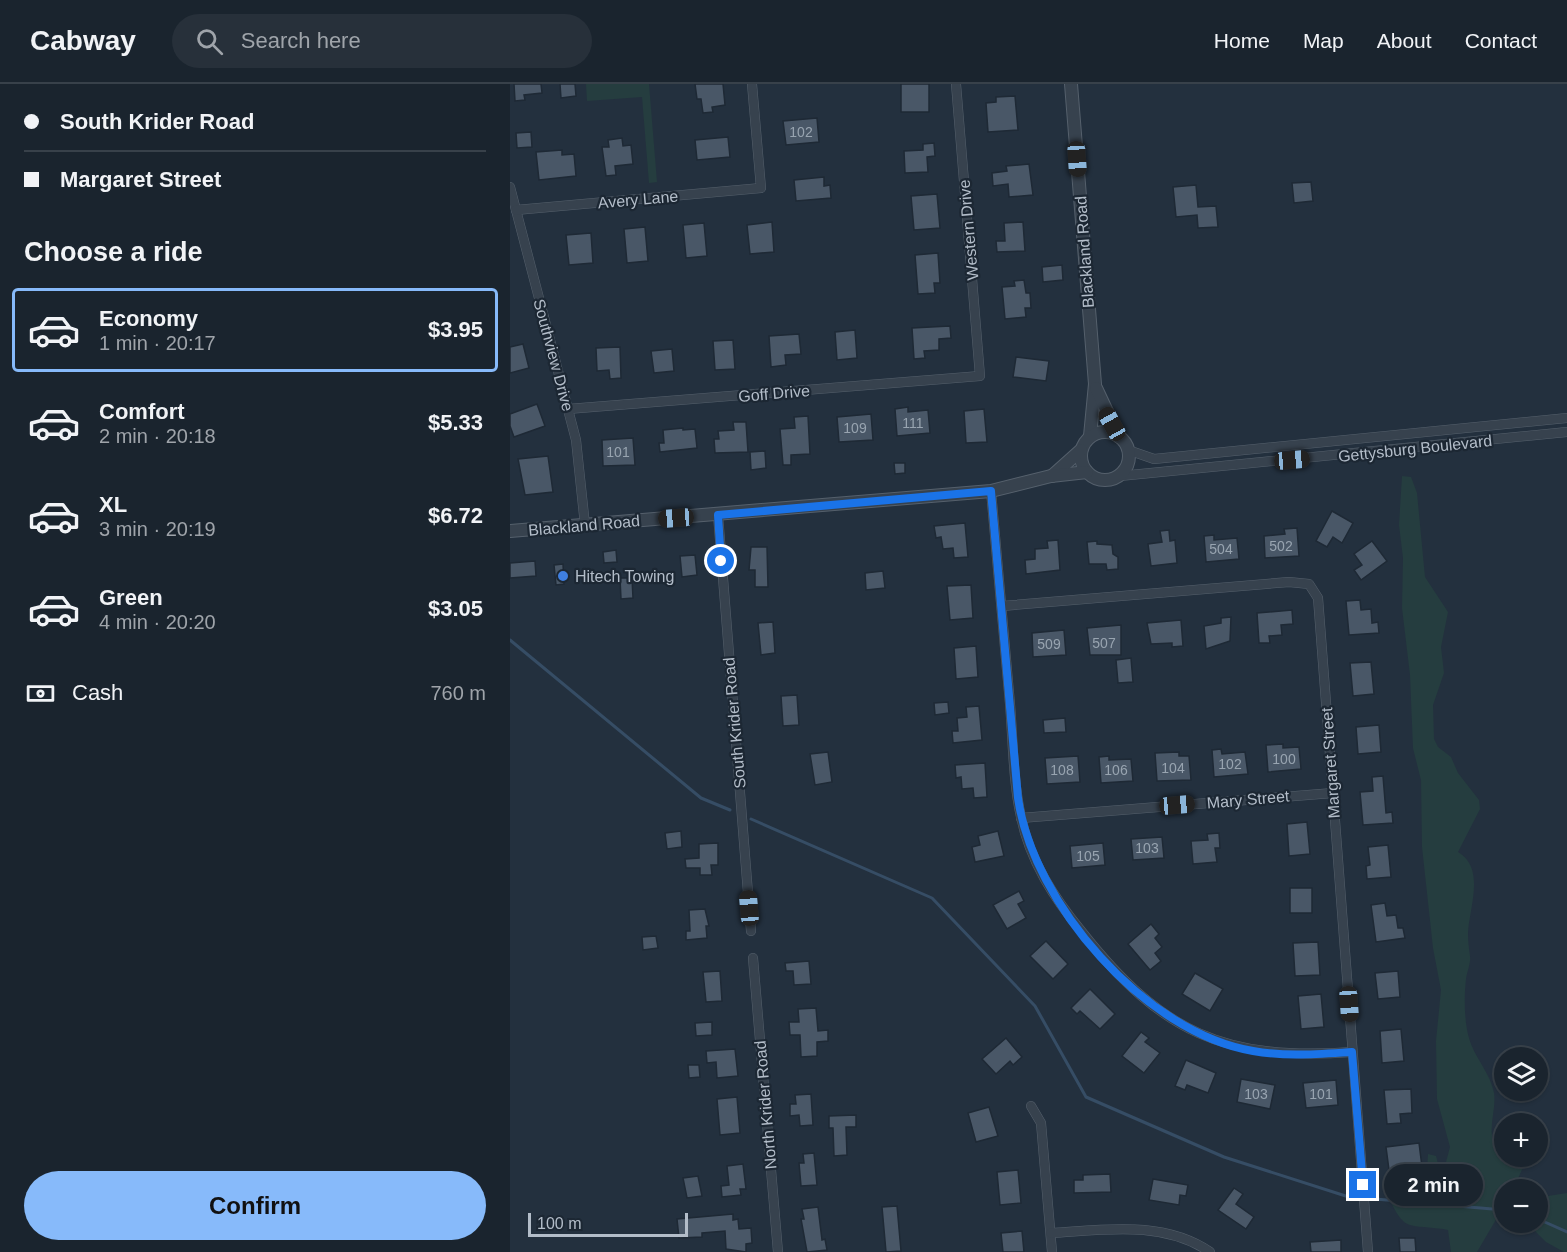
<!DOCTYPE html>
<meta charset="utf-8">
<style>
:root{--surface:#1a242e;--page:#27303a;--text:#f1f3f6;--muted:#9fa4aa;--line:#38414a;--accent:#87bafa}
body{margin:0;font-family:Arial,sans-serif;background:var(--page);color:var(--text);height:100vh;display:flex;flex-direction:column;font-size:22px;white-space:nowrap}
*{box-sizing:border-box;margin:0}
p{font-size:20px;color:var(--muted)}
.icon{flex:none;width:33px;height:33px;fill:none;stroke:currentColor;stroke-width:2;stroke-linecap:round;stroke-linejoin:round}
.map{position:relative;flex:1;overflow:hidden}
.panel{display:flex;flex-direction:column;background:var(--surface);width:510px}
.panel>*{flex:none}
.top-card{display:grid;align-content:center;height:132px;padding:0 24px;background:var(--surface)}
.tools{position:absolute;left:984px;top:963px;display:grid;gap:12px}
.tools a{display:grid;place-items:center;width:54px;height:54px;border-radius:50%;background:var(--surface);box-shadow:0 2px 4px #0004,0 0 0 2px var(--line);font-size:30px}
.scale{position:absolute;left:18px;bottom:15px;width:160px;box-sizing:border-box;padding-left:6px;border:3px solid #b3bdc9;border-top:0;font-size:16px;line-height:21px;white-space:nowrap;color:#b3bdc9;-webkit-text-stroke:4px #1c2733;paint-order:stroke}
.end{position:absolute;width:27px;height:27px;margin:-14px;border:8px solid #1a73e8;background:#fff;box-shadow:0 0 0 3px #fff}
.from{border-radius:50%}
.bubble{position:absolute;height:42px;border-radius:21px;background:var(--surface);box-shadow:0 2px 4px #0004,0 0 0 2px var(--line);font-size:20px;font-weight:700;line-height:42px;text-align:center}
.car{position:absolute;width:18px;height:36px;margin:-18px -9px;border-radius:8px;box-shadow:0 0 4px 2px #0007;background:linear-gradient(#222 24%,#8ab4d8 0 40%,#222 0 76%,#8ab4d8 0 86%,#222 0)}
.top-card b{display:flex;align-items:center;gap:21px;height:57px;font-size:22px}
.top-card b+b{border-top:2px solid var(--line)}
.top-card i{width:15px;height:15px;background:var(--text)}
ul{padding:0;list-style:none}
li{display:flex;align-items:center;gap:18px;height:84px;margin:0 12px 9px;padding:0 12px;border:3px solid transparent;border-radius:6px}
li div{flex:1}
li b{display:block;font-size:22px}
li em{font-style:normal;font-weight:700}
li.on{border-color:var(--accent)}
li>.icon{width:54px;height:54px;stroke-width:1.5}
h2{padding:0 24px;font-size:27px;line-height:72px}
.pay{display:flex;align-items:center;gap:15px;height:66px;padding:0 24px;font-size:22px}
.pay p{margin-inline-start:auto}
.button{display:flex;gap:12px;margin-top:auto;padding:12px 24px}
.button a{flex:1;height:69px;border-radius:36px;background:var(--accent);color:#111;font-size:24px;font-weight:700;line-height:69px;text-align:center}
header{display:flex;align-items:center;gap:36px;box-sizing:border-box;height:84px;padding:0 30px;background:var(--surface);border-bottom:2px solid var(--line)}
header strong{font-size:28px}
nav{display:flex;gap:33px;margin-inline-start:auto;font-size:21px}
.search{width:420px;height:54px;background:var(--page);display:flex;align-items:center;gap:15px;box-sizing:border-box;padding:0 21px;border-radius:33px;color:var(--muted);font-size:22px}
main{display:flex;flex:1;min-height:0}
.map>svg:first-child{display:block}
.green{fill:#253d3f}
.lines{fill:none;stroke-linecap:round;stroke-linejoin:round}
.stream{stroke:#364d65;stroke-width:3}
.building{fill:#495767;stroke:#1e2935;stroke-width:1.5}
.minor-casing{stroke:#55606c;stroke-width:10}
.tertiary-casing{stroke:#55606c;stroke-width:14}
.minor{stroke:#37424e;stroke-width:9}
.tertiary{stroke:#37424e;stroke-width:12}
.route{stroke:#1a73e8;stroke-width:8}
.shop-dot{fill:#3f7fe0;stroke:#1c2733;stroke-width:2}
.labels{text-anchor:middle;stroke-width:4.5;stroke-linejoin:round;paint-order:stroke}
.number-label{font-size:14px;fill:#98a4b0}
.street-label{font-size:16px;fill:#b3bdc9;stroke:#1c2733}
.poi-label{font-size:16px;fill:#b3bdc9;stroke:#1c2733;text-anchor:start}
</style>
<header>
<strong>Cabway</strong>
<div class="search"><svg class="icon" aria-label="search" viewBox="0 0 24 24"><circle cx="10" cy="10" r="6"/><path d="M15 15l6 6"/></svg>Search here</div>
<nav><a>Home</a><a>Map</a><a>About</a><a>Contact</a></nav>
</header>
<main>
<section class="panel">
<div class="top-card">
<b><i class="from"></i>South Krider Road</b>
<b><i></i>Margaret Street</b>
</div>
<h2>Choose a ride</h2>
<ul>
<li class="on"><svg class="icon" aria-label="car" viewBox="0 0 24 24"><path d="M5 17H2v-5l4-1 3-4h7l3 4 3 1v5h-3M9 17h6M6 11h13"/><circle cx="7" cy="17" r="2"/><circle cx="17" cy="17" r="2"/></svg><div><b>Economy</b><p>1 min · 20:17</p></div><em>$3.95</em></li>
<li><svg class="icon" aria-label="car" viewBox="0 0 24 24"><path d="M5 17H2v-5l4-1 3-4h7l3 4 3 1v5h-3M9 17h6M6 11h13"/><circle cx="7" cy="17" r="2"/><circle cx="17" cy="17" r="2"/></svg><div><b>Comfort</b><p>2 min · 20:18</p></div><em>$5.33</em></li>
<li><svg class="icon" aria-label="car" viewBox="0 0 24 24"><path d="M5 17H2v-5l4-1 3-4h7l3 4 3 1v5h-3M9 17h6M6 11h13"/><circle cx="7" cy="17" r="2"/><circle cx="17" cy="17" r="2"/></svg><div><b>XL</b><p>3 min · 20:19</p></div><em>$6.72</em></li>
<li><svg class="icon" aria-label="car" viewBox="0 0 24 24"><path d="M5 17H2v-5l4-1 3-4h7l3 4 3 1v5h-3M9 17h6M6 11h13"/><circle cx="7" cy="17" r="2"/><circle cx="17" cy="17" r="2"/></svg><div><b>Green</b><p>4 min · 20:20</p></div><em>$3.05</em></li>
</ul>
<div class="pay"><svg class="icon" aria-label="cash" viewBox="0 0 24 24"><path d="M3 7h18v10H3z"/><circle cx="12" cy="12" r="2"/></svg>Cash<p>760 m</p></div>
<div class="button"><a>Confirm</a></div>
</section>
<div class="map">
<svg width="1057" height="1168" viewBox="0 0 1057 1168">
<rect width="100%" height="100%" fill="#23303e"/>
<g class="green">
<path d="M76,0H139L147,98L139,99L132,13L77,17Z"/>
<path d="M892,392L901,393L907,409L915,493L938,528L931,563L934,589L923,621L924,655L928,663L941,673L948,689L969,716L970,725L948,768C976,784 959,825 958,849C958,858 959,864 960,872C961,879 957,888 956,895C954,912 954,937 959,954C964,973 981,990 984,1009C987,1028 974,1050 989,1066L994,1063V1072L1018,1073L1003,1105L994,1106V1122L967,1168H941L938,1146C925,1143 912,1144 900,1141C886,1137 874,1105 876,1092L917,1086L918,1070L926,1072L928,1080L936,1078L940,1063L927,1015L926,957L931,906L923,864L912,763L911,696L903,664L900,591L892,524L893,474L889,441Z"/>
<path d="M1057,1109V1168H1054L1036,1158L1018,1140L1028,1138V1122L1038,1112Z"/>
</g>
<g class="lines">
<g class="stream">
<path d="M0,556L191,714L220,726"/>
<path d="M241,735L422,814L525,922L576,1013L714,1073L842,1114"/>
<path d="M865,1115L994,1126"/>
<path d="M1028,1135L1057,1148"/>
</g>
</g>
<g class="building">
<path d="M4,0H31L32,9L14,11L15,16L5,17Z"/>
<path d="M50,0H65L66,12L51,14Z"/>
<path d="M185,0H213L215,21L202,23L203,28L193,29L191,15H187Z"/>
<rect x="391" y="0" width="28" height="28"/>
<path d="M505,12L508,46L478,48L476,19L486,18V13Z"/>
<path d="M307,34L309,58L276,61L273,37Z"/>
<path d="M21,48L22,63L7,64L6,49Z"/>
<path d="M218,53L220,73L187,76L185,56Z"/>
<path d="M112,54L113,62L121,61L123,80L105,82L106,91L96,92L92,63H99L98,56Z"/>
<path d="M424,59L425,72L417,73L418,88L395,89L394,67L413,66V60Z"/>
<path d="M52,66V71L64,70L66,92L29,96L26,68Z"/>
<path d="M519,80L523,111L499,113L498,100L483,102L482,89L497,87L496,82Z"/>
<path d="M314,93V102L320,101L321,114L286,117L284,96Z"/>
<path d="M801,98L803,117L784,119L782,99Z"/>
<path d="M686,101L688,123L706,122L708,143L688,144L687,131L666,133L663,103Z"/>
<path d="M427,110L430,144L404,146L401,112Z"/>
<path d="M262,138L264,168L240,170L237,141Z"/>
<path d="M513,138L515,167L487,168L486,157H495L494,139Z"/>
<path d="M194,139L197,172L176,174L173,141Z"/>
<path d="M135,143L138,177L117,179L114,145Z"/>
<path d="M81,149L83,179L59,181L56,151Z"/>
<path d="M428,169L430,199H424L425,209L408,210L405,171Z"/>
<path d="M552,181L553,196L533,198L532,183Z"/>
<path d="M514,196L516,209H520L521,224H515L516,233L495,235L492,203L505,202L504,197Z"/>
<path d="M440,242L441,254L429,255V266L414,267L415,274L404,275L402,244Z"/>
<path d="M345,246L347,274L327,276L325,248Z"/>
<path d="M289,250L291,270L275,271L276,281L261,283L259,252Z"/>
<path d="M223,256L225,285L205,286L203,257Z"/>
<path d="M13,260L19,284L0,289V263Z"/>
<path d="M110,263L111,294L100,295L99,286L87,287L86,264Z"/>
<path d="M162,265L164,287L144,289L141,267Z"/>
<path d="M506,273L539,277L536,297L503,293Z"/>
<path d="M27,320L35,342L4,353L0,342V330Z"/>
<path d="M398,323V328L418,326L420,349L387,352L385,325Z"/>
<path d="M474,325L477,358L456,359L454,327Z"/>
<path d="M361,330L363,356L329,358L327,333Z"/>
<path d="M298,332L300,370L281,371V381H273L270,345L285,344L284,333Z"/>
<path d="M223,338H236L238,368L205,369L204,355H209L208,347L224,346Z"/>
<path d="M173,344V346L185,345L187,364L150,368L149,359H154L153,346Z"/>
<path d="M123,354L125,381L93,382L92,356Z"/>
<path d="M255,367L256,384L241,386L240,368Z"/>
<path d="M38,372L43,408L15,411L8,375Z"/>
<path d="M384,379H395V389L385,390Z"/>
<path d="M822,427L843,439L832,459L823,453L817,463L806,457Z"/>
<path d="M455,439L458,473L444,474L443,464L433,465L431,453L426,454L424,442Z"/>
<path d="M787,444L789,472L755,474L754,452L775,450L774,445Z"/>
<path d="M659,446L660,457L665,456L667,479L641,482L638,460L652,458L650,447Z"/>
<path d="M704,451V456L727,454L729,475L696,478L694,452Z"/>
<path d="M548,456L550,486L516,490L515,476L525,475V465L538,464L537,457Z"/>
<path d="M587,457V460L602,461L603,470L608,473V485L597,486L596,480H579L577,458Z"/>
<path d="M862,457L877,477L851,496L844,486L852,481L844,470Z"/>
<path d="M241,463H257L258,503H245V486H239Z"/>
<path d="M106,466L107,478L94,479L93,468Z"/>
<path d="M185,471L187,491L172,493L170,472Z"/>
<path d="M25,477L26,492L0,494V479Z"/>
<path d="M53,480L54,500L46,501L44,481Z"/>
<path d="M373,487L375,504L356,506L355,489Z"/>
<path d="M110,494H122L123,514L111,515Z"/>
<path d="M461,501L463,534L440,536L437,502Z"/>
<path d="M850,516L851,526L861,525L862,539L868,538L869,549L839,551L836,517Z"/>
<path d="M782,526L783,540L771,541L772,551L759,552L760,559H749L747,529Z"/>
<path d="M721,533L720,557L696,565L694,542L711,539V534Z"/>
<path d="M671,536L673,562L662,563V559L641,560L637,539Z"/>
<path d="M263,538L265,569L251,571L248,539Z"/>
<path d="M611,541V571H580L577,544Z"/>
<path d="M554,546L556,571L523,573L522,549Z"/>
<path d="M466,562L468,593L446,595L444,564Z"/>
<path d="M621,574L623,598L608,599L606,576Z"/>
<path d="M861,578L864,610L843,612L840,579Z"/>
<path d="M287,611L289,641L273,642L271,612Z"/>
<path d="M438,618L439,629L425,631L424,619Z"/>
<path d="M469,622L472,656L443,659L442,647H448L447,634L457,633L456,623Z"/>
<path d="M555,634L556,648L534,649L533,636Z"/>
<path d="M869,641L871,668L848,670L846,643Z"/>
<path d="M773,660V664L789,663L791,685L758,688L756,661Z"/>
<path d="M711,665L712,670L735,668L738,690L704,693L702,666Z"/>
<path d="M318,668L322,698L305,701L300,670Z"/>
<path d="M669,668V672H679L681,696L647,697L645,669Z"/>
<path d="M568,672L570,698L537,700L535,674Z"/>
<path d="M599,672V676L621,675L623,697L591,699L589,673Z"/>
<path d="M475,679L477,713L464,714L463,704L452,705L451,693L446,694L445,681Z"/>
<path d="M873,692L876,729L882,728L883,739L853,741L850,708L863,707L862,693Z"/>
<path d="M797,738L800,770L779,772L777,740Z"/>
<path d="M171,747L172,763L157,765L155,749Z"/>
<path d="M488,747L494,772L465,778L462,763L470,761L468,752Z"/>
<path d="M709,749L710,764H705L707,778L683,780L681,757L698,756L697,750Z"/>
<path d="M652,753L654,774L623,776L621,755Z"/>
<path d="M208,759V781H201L202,791H190V784H176L175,775L189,774V760Z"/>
<path d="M593,759L595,781L562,784L560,762Z"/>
<path d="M878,761L881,793L857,795L856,782L860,781L858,763Z"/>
<rect x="780" y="804" width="22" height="25"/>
<path d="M509,807L514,817L508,820L516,834L497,845L483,821Z"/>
<path d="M875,819L877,832L886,831L888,844H893L895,854L866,858L861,821Z"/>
<path d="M195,825L199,842H196L197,854L176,856V847H180L179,826Z"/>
<path d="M641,840L649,850L645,854L652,863L645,869L651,877L640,886L618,860Z"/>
<path d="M146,852L148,864L133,866L132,853Z"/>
<path d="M536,857L558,880L543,895L520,872Z"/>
<path d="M808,858L810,891L785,892L783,859Z"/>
<path d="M299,877L301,900L284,901L283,887H276L275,879Z"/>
<path d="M210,887L212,917L196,918L193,888Z"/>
<path d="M888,887L890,913L868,915L865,889Z"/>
<path d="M685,889L713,905L700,927L672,910Z"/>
<path d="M580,905L605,930L590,945L570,927L567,930L561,924Z"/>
<path d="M811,910L814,943L791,945L788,912Z"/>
<path d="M306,924L308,947L318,946V957L307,958V972L291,973L290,951H280L279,938H289L288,925Z"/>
<path d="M202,938V951L186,952L185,939Z"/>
<path d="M891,945L894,977L872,979L870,947Z"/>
<path d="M631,948L639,954L635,958L650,969L634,989L612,972Z"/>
<path d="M496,954L512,973L503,981L500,977L486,990L472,975Z"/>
<path d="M225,965L228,992L207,994L206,978L197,979L196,967Z"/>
<path d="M676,976L706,989L698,1009L677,1001L675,1006L665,1002Z"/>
<path d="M178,981H189L190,993L179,994Z"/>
<path d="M731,995L765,1001L760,1025L727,1018Z"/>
<path d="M826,996L828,1021L796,1024L793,999Z"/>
<path d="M901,1005L902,1029L890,1030L891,1039L877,1040L874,1006Z"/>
<path d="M301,1010L303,1041L290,1042L289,1031L280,1032V1020H286L285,1011Z"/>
<path d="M227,1013L230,1049L210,1051L207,1015Z"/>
<path d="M479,1023L488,1052L466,1058L458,1029Z"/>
<path d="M346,1031V1043H336L337,1071L324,1072L323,1044H319V1032Z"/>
<path d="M909,1059L912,1083L879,1086L876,1063Z"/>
<path d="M304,1069L307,1101L291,1102L289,1079H294L293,1070Z"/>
<path d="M233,1080L236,1105H230L231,1111L212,1113L211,1102L219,1101L217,1082Z"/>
<path d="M508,1086L511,1119L490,1121L487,1088Z"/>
<path d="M600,1090L601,1108L564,1109V1096H573V1091Z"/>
<path d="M188,1092L192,1112L177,1114L173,1094Z"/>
<path d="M643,1095L678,1101L676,1112L670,1111L669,1121L639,1116Z"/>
<path d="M724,1104L733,1110L726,1120L744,1133L736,1145L708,1126Z"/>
<path d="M387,1122L391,1167L376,1168L372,1123Z"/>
<path d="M308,1123L312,1156L315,1155L317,1166L297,1168L291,1135H294L292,1125Z"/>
<path d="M223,1130V1136L228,1135L229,1145L241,1144L242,1159L236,1160V1168L216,1165L215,1147L192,1149V1153L169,1154L167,1135Z"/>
<path d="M512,1147L514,1168H493L491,1149Z"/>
<path d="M889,1154H905L906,1168H890Z"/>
<path d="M831,1156V1168H801L800,1158Z"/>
</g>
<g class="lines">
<g class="minor-casing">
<g id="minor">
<path d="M0,103L66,356L75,441"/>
<path d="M6,126L251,104L242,0"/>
<path d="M58,325L470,292L446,0"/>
<path d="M618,366L644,375L1057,334"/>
<path d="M610,392L1057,348"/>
<path d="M481,407C488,478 494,549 500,620C503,657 503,697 511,733C520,777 544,814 572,848C652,949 714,977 842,968"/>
<path d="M208,431L241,847"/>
<path d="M492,522L779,498L799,500L808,514L858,1168"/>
<path d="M511,734L823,709"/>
<path d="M243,874L268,1168"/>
<path d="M521,1022L531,1039L542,1168"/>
<path d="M541,1149C594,1146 653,1136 700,1168"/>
</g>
</g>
<g class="tertiary-casing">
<g id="tertiary">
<path d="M561,0L585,300L580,352"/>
<path d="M586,304L609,353"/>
<circle cx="595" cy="372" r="24"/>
<path d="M542,392L571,366"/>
<path d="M0,447L481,407L541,392L577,388"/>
</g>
</g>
<use href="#minor" class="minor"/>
<use href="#tertiary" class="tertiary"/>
</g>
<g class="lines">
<path class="route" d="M211,477L208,431L481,407L508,714C523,819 635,949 743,967C776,973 809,970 842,968L853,1101"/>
</g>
<circle class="shop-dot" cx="53" cy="492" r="6"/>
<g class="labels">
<g class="number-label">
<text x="291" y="53">102</text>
<text x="403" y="344">111</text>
<text x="345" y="349">109</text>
<text x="108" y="373">101</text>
<text x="771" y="467">502</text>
<text x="711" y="470">504</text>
<text x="594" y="564">507</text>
<text x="539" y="565">509</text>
<text x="774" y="680">100</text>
<text x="720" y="685">102</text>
<text x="663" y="689">104</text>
<text x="552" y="691">108</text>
<text x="606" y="691">106</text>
<text x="637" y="769">103</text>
<text x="578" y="777">105</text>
<text x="746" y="1015">103</text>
<text x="811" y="1015">101</text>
</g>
<g class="street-label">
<text transform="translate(128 115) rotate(-5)" y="6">Avery Lane</text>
<text transform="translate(458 146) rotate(-95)" y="6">Western Drive</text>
<text transform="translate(574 168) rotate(-94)" y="6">Blackland Road</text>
<text transform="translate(44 271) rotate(75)" y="6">Southview Drive</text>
<text transform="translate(264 309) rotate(-5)" y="6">Goff Drive</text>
<text transform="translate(905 364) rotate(-6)" y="6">Gettysburg Boulevard</text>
<text transform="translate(74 441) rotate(-5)" y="6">Blackland Road</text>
<text transform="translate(224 639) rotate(-95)" y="6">South Krider Road</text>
<text transform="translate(820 679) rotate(-94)" y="6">Margaret Street</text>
<text transform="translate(738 715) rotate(-5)" y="6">Mary Street</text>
<text transform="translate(255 1021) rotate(-95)" y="6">North Krider Road</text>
</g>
<g class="poi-label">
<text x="65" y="498">Hitech Towing</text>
</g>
</g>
</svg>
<div class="tools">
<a><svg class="icon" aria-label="layers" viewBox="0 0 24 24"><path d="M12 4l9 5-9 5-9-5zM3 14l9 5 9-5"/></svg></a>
<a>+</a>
<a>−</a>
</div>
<div class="scale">100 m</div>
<i class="end from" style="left:211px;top:477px"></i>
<i class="end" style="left:853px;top:1101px"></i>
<div class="bubble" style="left:874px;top:1080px;width:99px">2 min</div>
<i class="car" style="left:567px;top:75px;rotate:176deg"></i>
<i class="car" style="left:602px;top:340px;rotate:331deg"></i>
<i class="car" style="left:782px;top:376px;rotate:85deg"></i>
<i class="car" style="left:166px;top:434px;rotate:266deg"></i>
<i class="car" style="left:667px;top:721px;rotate:85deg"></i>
<i class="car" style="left:239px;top:824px;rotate:355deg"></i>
<i class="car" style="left:839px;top:920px;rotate:176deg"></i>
</div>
</main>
